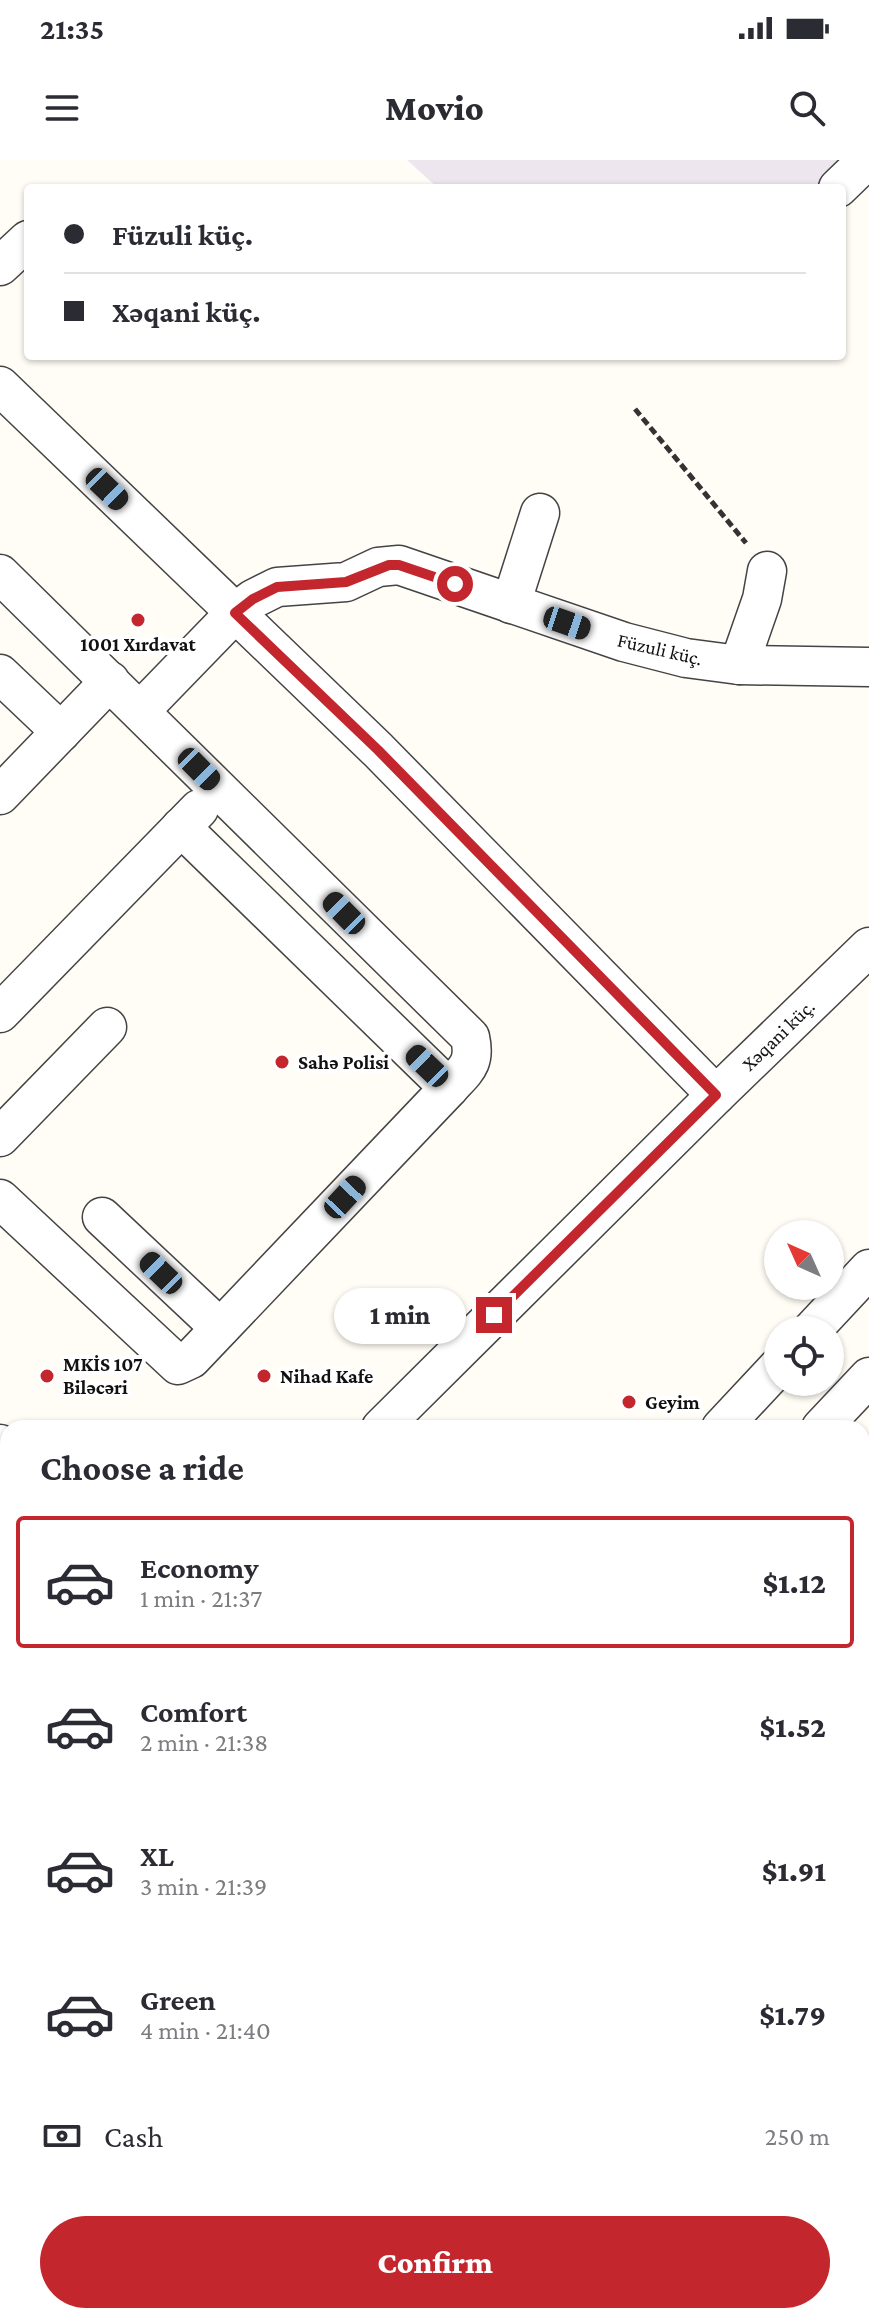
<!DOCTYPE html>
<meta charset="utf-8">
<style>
:root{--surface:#fff;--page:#f7f7f7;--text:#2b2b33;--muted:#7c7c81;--line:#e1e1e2;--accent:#c4262e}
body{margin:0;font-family:"Crimson Pro",serif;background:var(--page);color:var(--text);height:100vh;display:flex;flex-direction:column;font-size:30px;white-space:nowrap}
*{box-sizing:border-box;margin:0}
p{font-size:26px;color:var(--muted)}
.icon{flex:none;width:44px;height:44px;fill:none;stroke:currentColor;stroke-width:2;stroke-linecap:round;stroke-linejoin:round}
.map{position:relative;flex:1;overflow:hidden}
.drawer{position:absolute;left:0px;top:1260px;width:870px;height:904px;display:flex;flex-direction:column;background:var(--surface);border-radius:24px 24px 0 0;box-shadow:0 2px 6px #0004}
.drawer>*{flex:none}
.guide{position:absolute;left:24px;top:24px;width:822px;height:176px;border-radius:8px;box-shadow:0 2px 6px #0004;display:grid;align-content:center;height:176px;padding:0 40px;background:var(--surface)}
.needle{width:52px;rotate:315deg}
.tools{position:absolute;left:764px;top:1060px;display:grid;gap:16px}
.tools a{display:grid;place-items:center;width:80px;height:80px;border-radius:50%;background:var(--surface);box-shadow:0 2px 6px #0004;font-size:40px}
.end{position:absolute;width:36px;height:36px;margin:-18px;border:10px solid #c4262e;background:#fff;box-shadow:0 0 0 4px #fff}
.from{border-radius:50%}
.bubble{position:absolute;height:56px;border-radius:28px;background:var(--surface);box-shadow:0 2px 6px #0004;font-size:26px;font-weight:800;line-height:56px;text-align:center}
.car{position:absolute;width:24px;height:48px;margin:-24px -12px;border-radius:10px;box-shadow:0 0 6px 2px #0007;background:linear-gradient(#222 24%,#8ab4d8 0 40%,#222 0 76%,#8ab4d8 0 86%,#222 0)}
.guide b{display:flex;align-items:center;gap:28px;height:76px;font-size:30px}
.guide b+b{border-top:2px solid var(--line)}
.guide i{width:20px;height:20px;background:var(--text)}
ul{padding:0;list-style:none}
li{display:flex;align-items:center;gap:24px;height:132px;margin:0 16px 12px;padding:0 24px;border:4px solid transparent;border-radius:8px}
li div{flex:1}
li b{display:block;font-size:30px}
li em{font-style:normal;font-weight:800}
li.on{border-color:var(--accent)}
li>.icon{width:72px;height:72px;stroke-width:1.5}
h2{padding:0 40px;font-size:36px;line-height:96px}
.pay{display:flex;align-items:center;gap:20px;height:88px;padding:0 40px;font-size:30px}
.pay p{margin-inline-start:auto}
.cta{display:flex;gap:16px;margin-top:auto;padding:16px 40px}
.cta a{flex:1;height:92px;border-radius:48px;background:var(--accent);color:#fff;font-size:32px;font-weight:800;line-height:92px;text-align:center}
.status{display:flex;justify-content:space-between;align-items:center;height:56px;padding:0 40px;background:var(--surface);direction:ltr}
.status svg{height:22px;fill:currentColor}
header{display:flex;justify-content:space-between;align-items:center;height:104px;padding:0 40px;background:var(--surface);font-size:36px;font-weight:800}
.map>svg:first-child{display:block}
.industrial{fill:#eee6ef}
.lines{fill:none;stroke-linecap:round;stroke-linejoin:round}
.minor-casing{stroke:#444;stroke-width:41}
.path{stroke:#333;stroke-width:5;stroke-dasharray:8 4;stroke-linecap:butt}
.minor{stroke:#fff;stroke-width:38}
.route{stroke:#c4262e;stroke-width:10}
.poi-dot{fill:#c4262e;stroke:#fff;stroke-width:3}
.labels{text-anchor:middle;stroke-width:8;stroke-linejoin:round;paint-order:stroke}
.poi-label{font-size:20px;font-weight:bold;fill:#111;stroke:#fff;text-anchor:start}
.street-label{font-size:20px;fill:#111;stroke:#fff}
</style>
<div class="status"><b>21:35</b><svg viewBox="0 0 49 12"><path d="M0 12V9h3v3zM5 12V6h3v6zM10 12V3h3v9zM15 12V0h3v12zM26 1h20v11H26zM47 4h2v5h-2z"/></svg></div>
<header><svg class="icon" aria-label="menu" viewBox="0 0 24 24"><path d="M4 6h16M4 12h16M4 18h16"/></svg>Movio<svg class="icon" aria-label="search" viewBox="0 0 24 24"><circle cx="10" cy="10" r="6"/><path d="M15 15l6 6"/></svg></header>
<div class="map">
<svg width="869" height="2164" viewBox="0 0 869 2164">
<rect width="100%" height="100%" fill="#fffdf5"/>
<path class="industrial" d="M407,0H848L820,28H438Z"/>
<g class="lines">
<g class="minor-casing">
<g id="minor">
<path d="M838,28L867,0"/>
<path d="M0,106L28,80"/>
<path d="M0,226L378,590L716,935"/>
<path d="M0,414L470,877C476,904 466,909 449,928L191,1199L178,1205L0,1039"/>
<path d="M511,444L540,353"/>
<path d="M739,505L762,439L767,411"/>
<path d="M0,514L61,572"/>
<path d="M140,551L235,453L253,439L277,427L346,422L378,407L399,405L624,482L686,498L739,505L869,507"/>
<path d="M0,635L110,521"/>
<path d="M181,667L449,928"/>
<path d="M0,853L199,649"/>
<path d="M0,977L107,867"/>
<path d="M102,1057L220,1168"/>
<path d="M812,1170L869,1109"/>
<path d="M381,1268L716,935L869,787"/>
<path d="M721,1268L778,1207"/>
<path d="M821,1268L869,1217"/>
<path d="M0,1284L8,1292"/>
<path d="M862,1383L869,1374"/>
<path d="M0,1648L8,1640"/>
<path d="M862,1774L869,1781"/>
<path d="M862,2017L869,2010"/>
<path d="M245,2164L252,2156"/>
</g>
</g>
<path class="path" d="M635,249L746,383"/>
<use href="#minor" class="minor"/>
</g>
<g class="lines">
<path class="route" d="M455,424L399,405H389L346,422L277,427L253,439L235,453L378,590L716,935L494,1155"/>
</g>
<g class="poi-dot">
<circle cx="138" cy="460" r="8"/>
<circle cx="282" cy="902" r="8"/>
<circle cx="47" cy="1216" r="8"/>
<circle cx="264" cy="1216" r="8"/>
<circle cx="629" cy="1242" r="8"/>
</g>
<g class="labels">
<g class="poi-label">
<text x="138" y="491" text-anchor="middle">1001 Xırdavat</text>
<text x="298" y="909">Sahə Polisi</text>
<text x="63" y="1211">MKİS 107<tspan x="63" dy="23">Biləcəri</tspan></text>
<text x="280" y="1223">Nihad Kafe</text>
<text x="645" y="1249">Geyim</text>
</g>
<g class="street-label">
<text transform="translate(660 489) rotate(13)" y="7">Füzuli küç.</text>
<text transform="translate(778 875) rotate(-44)" y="7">Xəqani küç.</text>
</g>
</g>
</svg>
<div class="tools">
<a><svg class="needle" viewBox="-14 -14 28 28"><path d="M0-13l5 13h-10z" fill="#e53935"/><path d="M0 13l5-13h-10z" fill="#7c7c81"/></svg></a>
<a><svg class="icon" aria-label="locate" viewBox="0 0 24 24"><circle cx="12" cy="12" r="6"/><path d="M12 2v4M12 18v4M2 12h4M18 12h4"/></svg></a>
</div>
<i class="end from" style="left:455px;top:424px"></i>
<i class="end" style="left:494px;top:1155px"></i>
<div class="bubble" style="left:334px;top:1128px;width:132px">1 min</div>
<i class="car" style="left:107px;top:329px;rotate:134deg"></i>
<i class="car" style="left:567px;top:463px;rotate:109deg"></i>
<i class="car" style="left:199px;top:609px;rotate:135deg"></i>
<i class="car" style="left:344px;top:753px;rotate:315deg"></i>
<i class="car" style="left:427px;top:906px;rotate:314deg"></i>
<i class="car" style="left:345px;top:1037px;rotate:43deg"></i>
<i class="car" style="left:161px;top:1113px;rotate:314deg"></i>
<div class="guide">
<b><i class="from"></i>Füzuli küç.</b>
<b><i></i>Xəqani küç.</b>
</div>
<section class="drawer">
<h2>Choose a ride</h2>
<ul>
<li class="on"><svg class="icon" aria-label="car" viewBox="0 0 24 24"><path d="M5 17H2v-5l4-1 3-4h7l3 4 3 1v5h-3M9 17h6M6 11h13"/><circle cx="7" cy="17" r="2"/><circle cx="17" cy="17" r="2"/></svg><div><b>Economy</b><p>1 min · 21:37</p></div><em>$1.12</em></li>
<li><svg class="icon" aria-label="car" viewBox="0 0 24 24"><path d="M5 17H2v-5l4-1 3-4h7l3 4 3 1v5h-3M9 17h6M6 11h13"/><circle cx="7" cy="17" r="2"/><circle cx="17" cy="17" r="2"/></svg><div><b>Comfort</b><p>2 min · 21:38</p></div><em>$1.52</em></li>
<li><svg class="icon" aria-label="car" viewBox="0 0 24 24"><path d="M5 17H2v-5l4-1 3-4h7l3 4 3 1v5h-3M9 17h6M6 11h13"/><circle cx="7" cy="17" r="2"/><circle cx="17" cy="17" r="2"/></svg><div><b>XL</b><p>3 min · 21:39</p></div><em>$1.91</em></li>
<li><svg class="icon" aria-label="car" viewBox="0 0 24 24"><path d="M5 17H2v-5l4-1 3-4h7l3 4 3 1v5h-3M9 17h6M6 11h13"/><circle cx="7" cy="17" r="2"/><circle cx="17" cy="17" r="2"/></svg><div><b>Green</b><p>4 min · 21:40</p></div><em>$1.79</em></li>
</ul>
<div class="pay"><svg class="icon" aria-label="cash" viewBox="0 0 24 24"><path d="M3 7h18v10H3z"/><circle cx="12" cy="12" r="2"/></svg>Cash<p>250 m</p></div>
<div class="cta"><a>Confirm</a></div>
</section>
</div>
